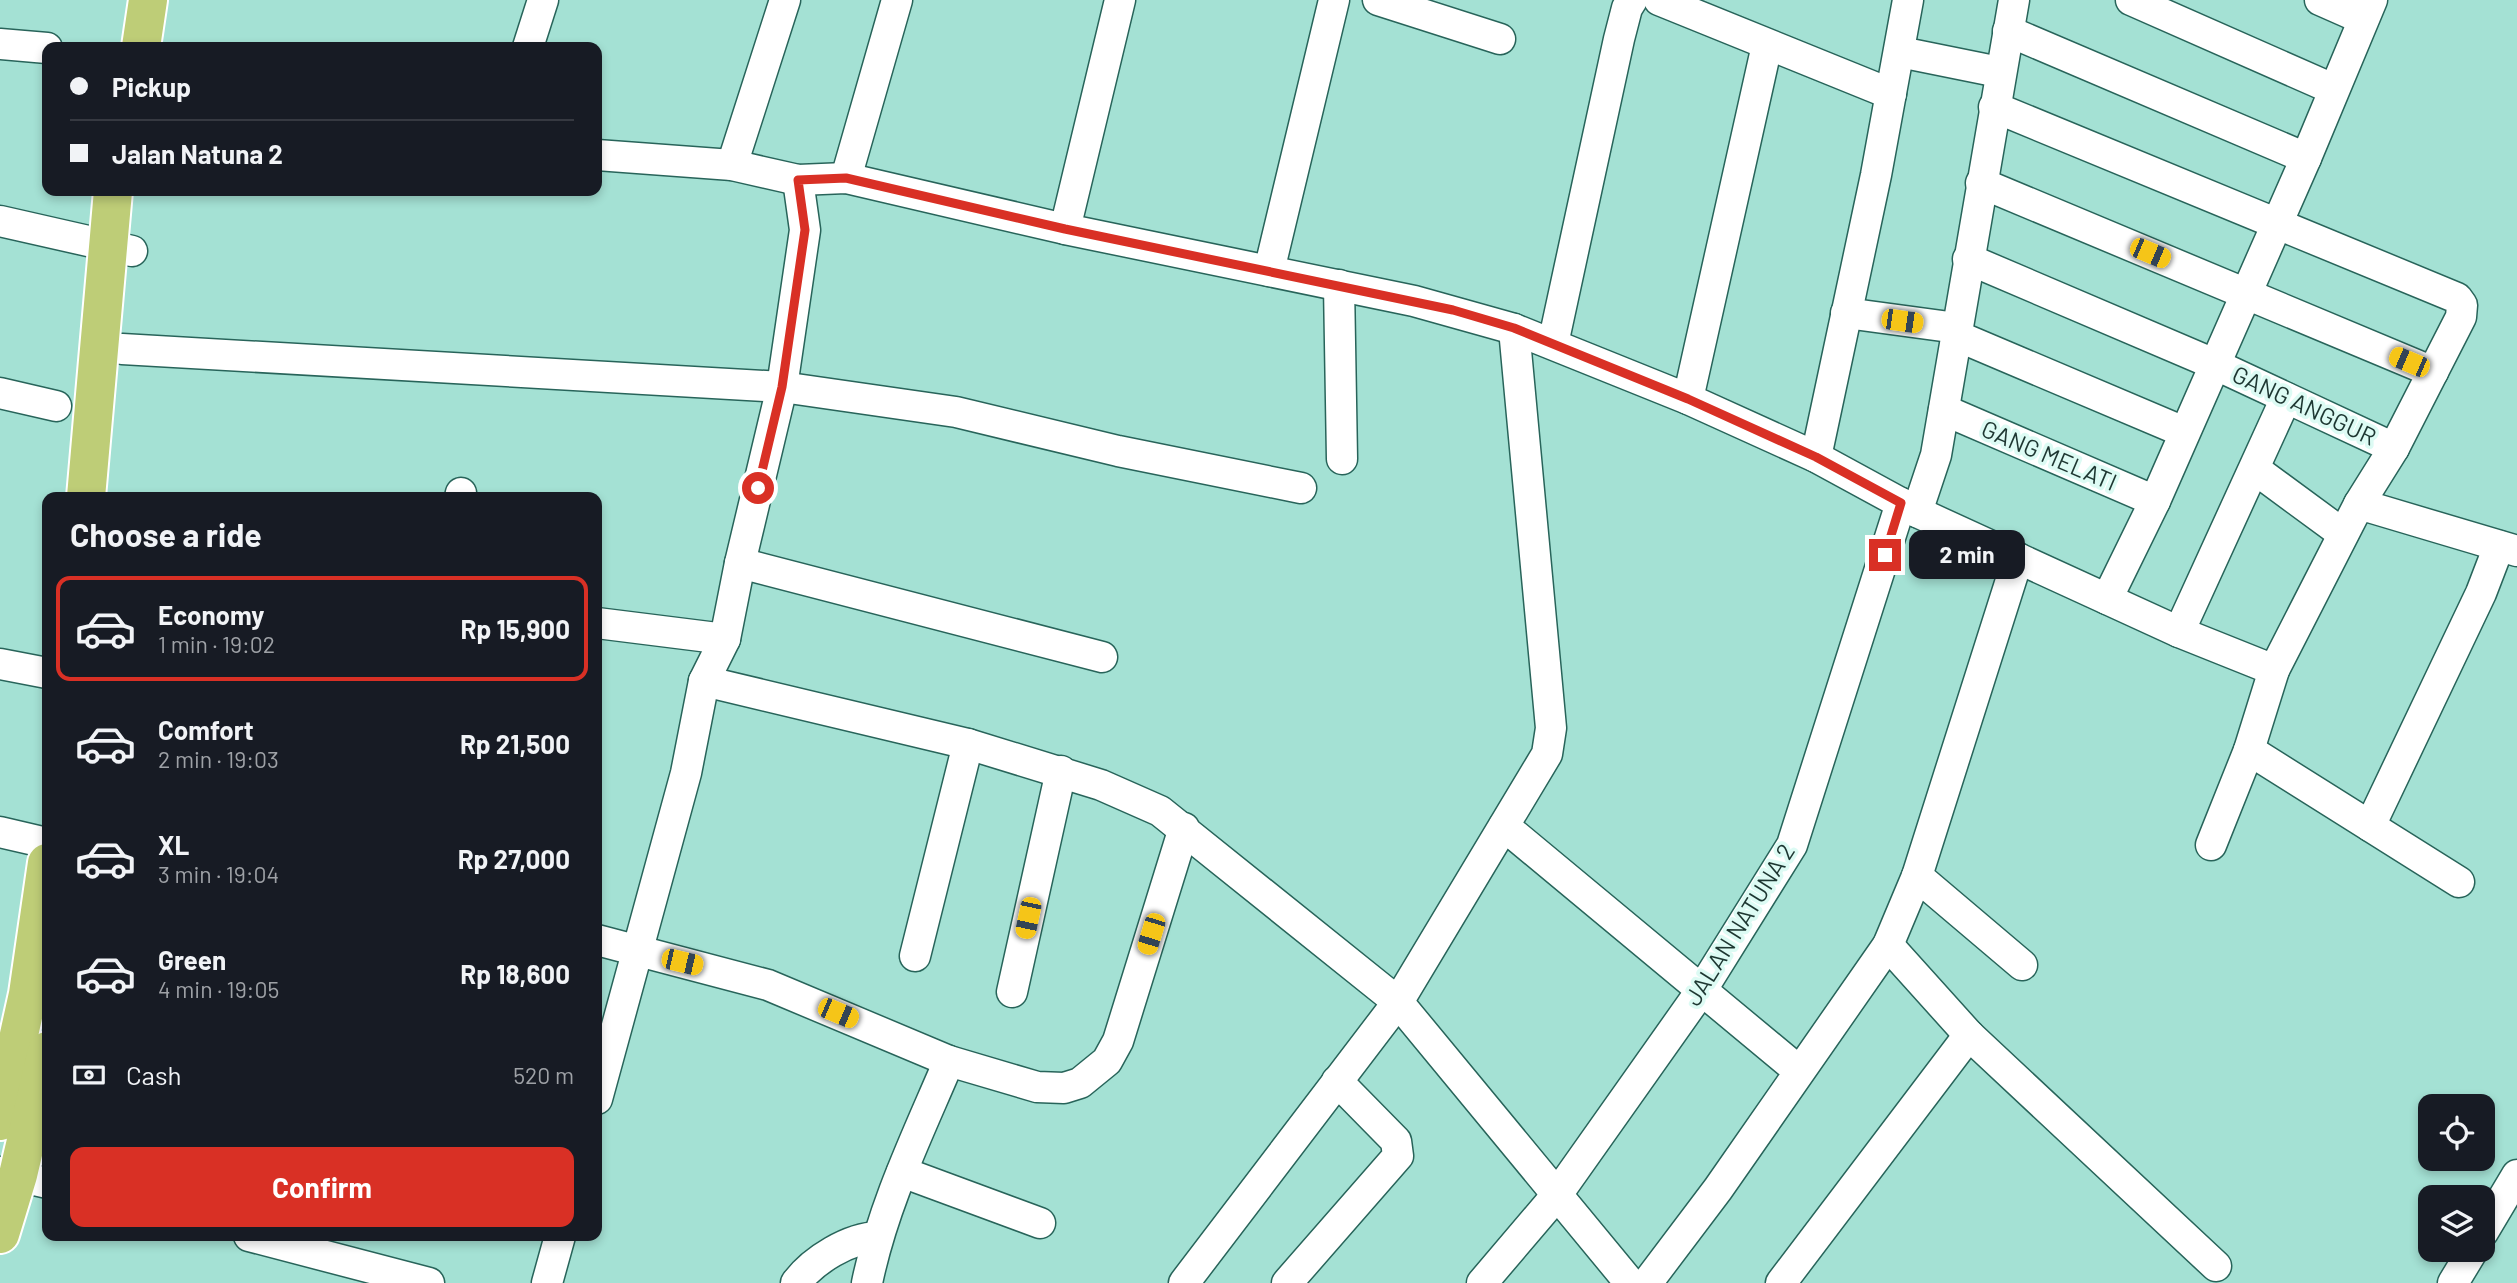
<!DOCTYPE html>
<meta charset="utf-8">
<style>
:root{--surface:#171b24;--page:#242831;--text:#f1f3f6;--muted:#9ea1a6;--line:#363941;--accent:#d93025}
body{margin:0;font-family:Barlow,sans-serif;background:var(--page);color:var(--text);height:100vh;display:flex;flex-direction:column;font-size:26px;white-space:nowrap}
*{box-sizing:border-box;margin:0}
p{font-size:23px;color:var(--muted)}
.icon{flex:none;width:38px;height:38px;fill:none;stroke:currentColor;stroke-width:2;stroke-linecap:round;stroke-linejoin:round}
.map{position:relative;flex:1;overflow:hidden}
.side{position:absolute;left:42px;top:492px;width:560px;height:749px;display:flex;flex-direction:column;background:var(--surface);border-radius:14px;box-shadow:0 4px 10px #0003}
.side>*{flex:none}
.guide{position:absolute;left:42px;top:42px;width:560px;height:154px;border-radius:14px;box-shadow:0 4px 10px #0003;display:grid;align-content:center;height:154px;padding:0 28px;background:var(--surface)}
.tools{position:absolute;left:2418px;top:1094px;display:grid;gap:14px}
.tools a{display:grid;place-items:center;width:77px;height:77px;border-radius:14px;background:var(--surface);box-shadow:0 4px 10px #0003;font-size:35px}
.end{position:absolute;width:32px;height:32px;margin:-16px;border:9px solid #d93025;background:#fff;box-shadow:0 0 0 4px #fff}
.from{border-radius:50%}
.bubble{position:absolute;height:49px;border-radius:14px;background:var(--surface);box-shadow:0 4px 10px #0003;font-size:23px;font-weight:700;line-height:49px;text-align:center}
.car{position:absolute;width:21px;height:42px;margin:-21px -10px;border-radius:9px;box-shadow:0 0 5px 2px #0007;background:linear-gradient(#f5c518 24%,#345 0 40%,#f5c518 0 76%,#345 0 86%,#f5c518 0)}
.guide b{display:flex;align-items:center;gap:24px;height:66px;font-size:26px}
.guide b+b{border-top:2px solid var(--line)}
.guide i{width:18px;height:18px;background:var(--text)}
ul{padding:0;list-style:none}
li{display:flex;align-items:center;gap:21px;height:105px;margin:0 14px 10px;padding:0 14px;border:4px solid transparent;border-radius:14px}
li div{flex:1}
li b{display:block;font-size:26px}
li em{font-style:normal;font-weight:700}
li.current{border-color:var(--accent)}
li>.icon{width:63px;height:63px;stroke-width:1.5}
h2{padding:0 28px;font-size:32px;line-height:84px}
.pay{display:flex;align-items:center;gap:18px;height:77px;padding:0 28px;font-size:26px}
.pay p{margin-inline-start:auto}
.cta{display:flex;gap:14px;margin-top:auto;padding:14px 28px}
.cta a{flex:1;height:80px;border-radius:14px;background:var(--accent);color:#fff;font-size:28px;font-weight:700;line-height:80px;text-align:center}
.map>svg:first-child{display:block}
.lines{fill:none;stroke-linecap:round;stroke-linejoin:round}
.minor-casing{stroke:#28645a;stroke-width:33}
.major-casing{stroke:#fff;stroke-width:42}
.minor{stroke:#fff;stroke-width:30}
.major{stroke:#becd77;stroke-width:38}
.route{stroke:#d93025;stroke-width:9}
.labels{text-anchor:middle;stroke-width:7;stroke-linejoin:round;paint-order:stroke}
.street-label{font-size:24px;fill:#1d3631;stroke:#ddfbf4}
</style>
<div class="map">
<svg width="2517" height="1283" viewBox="0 0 2517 1283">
<rect width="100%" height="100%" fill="#a4e1d4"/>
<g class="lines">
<g class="minor-casing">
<g id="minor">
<path d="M1378,0L1500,39"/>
<path d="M1659,0L1891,94"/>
<path d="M2131,0L2333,89"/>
<path d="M2320,0L2363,19"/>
<path d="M2008,31L2306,158"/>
<path d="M0,44L47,48"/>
<path d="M528,47L543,0"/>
<path d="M1900,52L1999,72"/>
<path d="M1994,107L2457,298L2462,305L2461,317L2394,448L2359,504"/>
<path d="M597,155L732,165L798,180L846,178L1065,229L1414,301L1514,329L1688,399L1816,457L1917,512L2179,632L2274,670L2359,504L2517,551"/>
<path d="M732,165L785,0"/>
<path d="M846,178L897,0"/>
<path d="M1981,183L2433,372"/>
<path d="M0,221L132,251"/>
<path d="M1065,229L1120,0"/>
<path d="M1968,259L2214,364L2394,448"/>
<path d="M1269,271L1334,0"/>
<path d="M1339,285L1342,459"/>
<path d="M1846,313L1957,328"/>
<path d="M1955,335L2184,432"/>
<path d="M1553,344L1619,39L1627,8L1632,0"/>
<path d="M122,349L782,387L956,412L1118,451L1301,488"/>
<path d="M0,393L56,406"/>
<path d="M1688,399L1767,45"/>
<path d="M1944,410L2155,501"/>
<path d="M1816,457L1876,175L1908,0"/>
<path d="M2256,470L2343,534"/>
<path d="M460,497L461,493"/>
<path d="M1917,512L1936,455L2014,0"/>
<path d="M740,563L1102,657"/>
<path d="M2107,599L2155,501L2306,158L2372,0"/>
<path d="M597,623L725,639"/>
<path d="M2179,632L2286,398"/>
<path d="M0,664L47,673"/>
<path d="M704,681L968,744L1101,785L1160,811L1398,1002L1630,1283"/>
<path d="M2249,750L2459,882"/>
<path d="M1504,826L1799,1071"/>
<path d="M2370,826L2481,593L2499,546"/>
<path d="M0,832L47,843"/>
<path d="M2211,845L2249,750L2274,670"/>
<path d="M1917,876L2022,965"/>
<path d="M597,940L768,985L949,1061L1037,1087L1064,1088L1080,1083L1107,1061L1118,1041L1184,828"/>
<path d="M1888,945L1969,1035L2216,1266"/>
<path d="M915,956L968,744"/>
<path d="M1012,992L1061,771"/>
<path d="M597,1099L686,773L704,681L725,639L740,563L782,387L805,230L798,180"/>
<path d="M0,1172L47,1183"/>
<path d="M902,1172L1040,1223"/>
<path d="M2483,1232L2517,1175"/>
<path d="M249,1236L429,1283"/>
<path d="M547,1283L560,1236"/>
<path d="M796,1283C813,1260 849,1238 878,1237"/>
<path d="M867,1283C883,1205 918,1134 949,1061"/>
<path d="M1184,1283L1398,1002L1547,754L1551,728L1514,329"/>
<path d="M1287,1283L1398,1156L1396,1141L1337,1081"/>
<path d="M1482,1283L1556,1196L1701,991L1792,845L1901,503"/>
<path d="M1647,1283L1718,1189L1888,945L1917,876L2018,558"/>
<path d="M1781,1283L1969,1035"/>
<path d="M2453,1283L2473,1250"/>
</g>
</g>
<g class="major-casing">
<g id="major">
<path d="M141,47L148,0"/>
<path d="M86,497L113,191"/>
<path d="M0,1121L28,994L47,863"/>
<path d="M0,1234L18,1175L47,1051"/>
</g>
</g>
<use href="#minor" class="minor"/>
<use href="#major" class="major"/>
</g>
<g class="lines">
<path class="route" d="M758,488L782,387L805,230L798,180L846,178L1065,229L1453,310L1514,328L1688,399L1816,457L1901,503L1885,555"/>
</g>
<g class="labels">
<g class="street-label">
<text transform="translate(2304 406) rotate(25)" y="8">GANG ANGGUR</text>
<text transform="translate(2049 456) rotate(23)" y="8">GANG MELATI</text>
<text transform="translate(1740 925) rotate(-58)" y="8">JALAN NATUNA 2</text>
</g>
</g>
</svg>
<div class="tools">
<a><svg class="icon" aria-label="locate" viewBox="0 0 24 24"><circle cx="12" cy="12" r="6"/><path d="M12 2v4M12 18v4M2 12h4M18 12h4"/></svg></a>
<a><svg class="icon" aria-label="layers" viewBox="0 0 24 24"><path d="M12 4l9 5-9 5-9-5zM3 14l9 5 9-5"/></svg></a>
</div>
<i class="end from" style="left:758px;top:488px"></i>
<i class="end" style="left:1885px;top:555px"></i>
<div class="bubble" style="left:1909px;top:530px;width:116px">2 min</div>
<i class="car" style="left:2150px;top:253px;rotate:113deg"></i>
<i class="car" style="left:1902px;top:321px;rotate:98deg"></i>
<i class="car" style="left:2409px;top:362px;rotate:293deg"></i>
<i class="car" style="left:1028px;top:918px;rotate:192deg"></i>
<i class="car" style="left:1151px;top:934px;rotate:197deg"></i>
<i class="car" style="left:682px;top:962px;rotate:103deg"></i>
<i class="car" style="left:838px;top:1013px;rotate:113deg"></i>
<div class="guide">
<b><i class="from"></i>Pickup</b>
<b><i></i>Jalan Natuna 2</b>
</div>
<section class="side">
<h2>Choose a ride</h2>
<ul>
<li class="current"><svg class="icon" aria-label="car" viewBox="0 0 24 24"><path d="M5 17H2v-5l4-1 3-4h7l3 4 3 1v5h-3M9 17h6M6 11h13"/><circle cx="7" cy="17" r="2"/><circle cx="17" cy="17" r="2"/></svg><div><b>Economy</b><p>1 min · 19:02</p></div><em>Rp 15,900</em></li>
<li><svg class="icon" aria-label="car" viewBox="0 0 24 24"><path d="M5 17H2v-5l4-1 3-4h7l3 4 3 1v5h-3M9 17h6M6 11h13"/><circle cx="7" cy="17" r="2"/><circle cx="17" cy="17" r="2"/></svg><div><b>Comfort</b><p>2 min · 19:03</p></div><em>Rp 21,500</em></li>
<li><svg class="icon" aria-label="car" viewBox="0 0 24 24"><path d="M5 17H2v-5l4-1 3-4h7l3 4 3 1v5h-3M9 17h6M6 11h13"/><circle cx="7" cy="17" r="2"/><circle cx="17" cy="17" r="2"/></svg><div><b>XL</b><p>3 min · 19:04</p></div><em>Rp 27,000</em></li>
<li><svg class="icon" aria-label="car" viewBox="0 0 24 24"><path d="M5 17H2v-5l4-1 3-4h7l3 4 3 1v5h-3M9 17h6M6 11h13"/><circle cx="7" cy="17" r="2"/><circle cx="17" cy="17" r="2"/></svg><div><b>Green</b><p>4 min · 19:05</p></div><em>Rp 18,600</em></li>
</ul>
<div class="pay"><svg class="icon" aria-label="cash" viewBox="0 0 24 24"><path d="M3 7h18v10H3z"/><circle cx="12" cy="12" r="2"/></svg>Cash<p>520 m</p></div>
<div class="cta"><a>Confirm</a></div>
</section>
</div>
